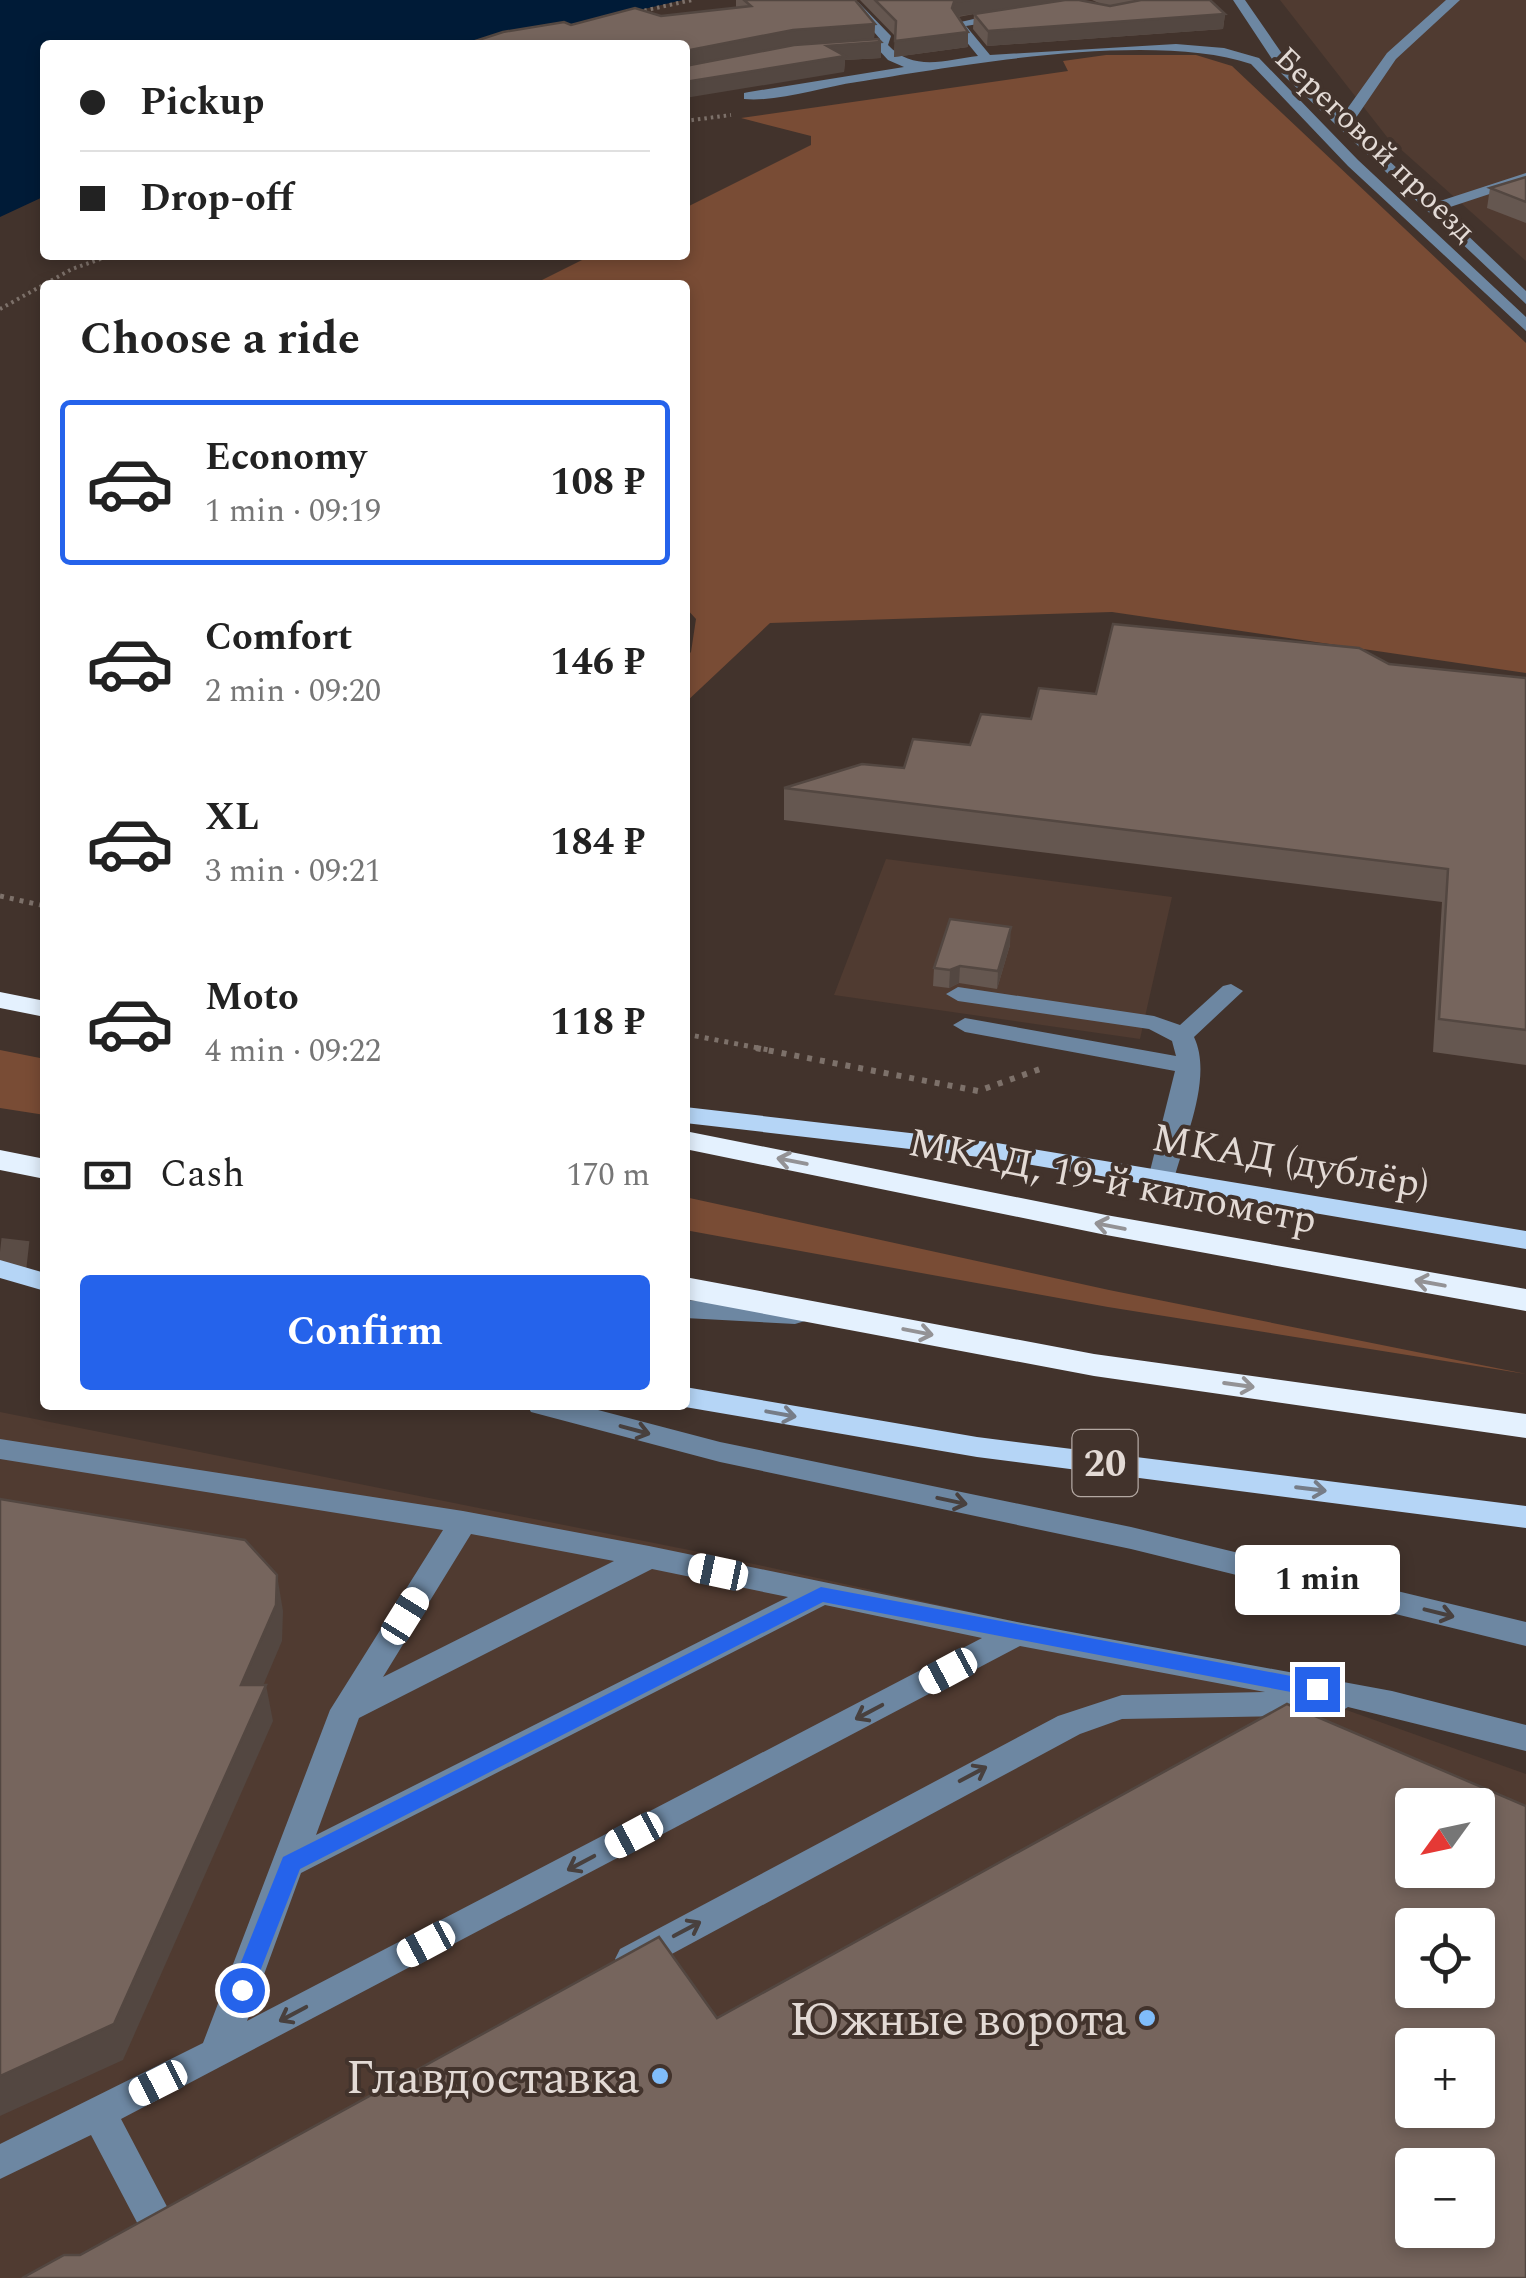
<!DOCTYPE html>
<meta charset="utf-8">
<style>
:root{--surface:#fff;--page:#f6f6f6;--text:#222;--muted:#767676;--line:#e0e0e0;--accent:#2563eb}
body{margin:0;font-family:Spectral,serif;background:var(--page);color:var(--text);height:100vh;display:flex;flex-direction:column;font-size:38px;white-space:nowrap}
*{box-sizing:border-box;margin:0}
p{font-size:32px;color:var(--muted)}
.icon{flex:none;width:55px;height:55px;fill:none;stroke:currentColor;stroke-width:2;stroke-linecap:round;stroke-linejoin:round}
.map{position:relative;flex:1;overflow:hidden}
.drawer{position:absolute;left:40px;top:280px;width:650px;height:1130px;display:flex;flex-direction:column;background:var(--surface);border-radius:10px;box-shadow:0 5px 15px #0003}
.drawer>*{flex:none}
.banner{position:absolute;left:40px;top:40px;width:650px;height:220px;border-radius:10px;box-shadow:0 5px 15px #0003;display:grid;align-content:center;height:220px;padding:0 40px;background:var(--surface)}
.needle{width:65px;rotate:237deg}
.buttons{position:absolute;left:1395px;top:1788px;display:grid;gap:20px}
.buttons a{display:grid;place-items:center;width:100px;height:100px;border-radius:10px;background:var(--surface);box-shadow:0 5px 15px #0003;font-size:50px}
.end{position:absolute;width:45px;height:45px;margin:-22px;border:12px solid #2563eb;background:#fff;box-shadow:0 0 0 5px #fff}
.from{border-radius:50%}
.bubble{position:absolute;height:70px;border-radius:10px;background:var(--surface);box-shadow:0 5px 15px #0003;font-size:32px;font-weight:700;line-height:70px;text-align:center}
.car{position:absolute;width:30px;height:60px;margin:-30px -15px;border-radius:12px;box-shadow:0 0 8px 2px #0007;background:linear-gradient(#fff 24%,#345 0 40%,#fff 0 76%,#345 0 86%,#fff 0)}
.banner b{display:flex;align-items:center;gap:35px;height:95px;font-size:38px}
.banner b+b{border-top:2px solid var(--line)}
.banner i{width:25px;height:25px;background:var(--text)}
ul{padding:0;list-style:none}
li{display:flex;align-items:center;gap:30px;height:165px;margin:0 20px 15px;padding:0 20px;border:5px solid transparent;border-radius:10px}
li div{flex:1}
li b{display:block;font-size:38px}
li em{font-style:normal;font-weight:700}
li.current{border-color:var(--accent)}
li>.icon{width:90px;height:90px;stroke-width:1.5}
h2{padding:0 40px;font-size:45px;line-height:120px}
.pay{display:flex;align-items:center;gap:25px;height:110px;padding:0 40px;font-size:38px}
.pay p{margin-inline-start:auto}
.action{display:flex;gap:20px;margin-top:auto;padding:20px 40px}
.action a{flex:1;height:115px;border-radius:10px;background:var(--accent);color:#fff;font-size:40px;font-weight:700;line-height:115px;text-align:center}
.map>svg:first-child{display:block}
.built{fill:#503b31;fill-rule:evenodd}
.green{fill:#794c35}
.water{fill:#001b37}
.lines{fill:none;stroke-linecap:round;stroke-linejoin:round}
.minor-tunnel{stroke:#5a4c45;stroke-width:28;stroke-dasharray:28 14;stroke-linecap:butt}
.path-far2{stroke:#7d716a;stroke-width:4;stroke-dasharray:2.5 4;stroke-linecap:butt}
.path-far1{stroke:#7d716a;stroke-width:5;stroke-dasharray:4 6;stroke-linecap:butt}
.path{stroke:#7d716a;stroke-width:6;stroke-dasharray:5 8;stroke-linecap:butt}
.minor{fill:#6d87a2;fill-rule:evenodd}
.major{fill:#b5d5f6;fill-rule:evenodd}
.highway{fill:#e4f1fe;fill-rule:evenodd}
.wall{fill:#655750}
.shaded-wall{fill:#534741}
.building{fill:#76655d;stroke:#534741;stroke-width:2.5;fill-rule:evenodd}
.oneway{stroke:#939295}
.oneway2{stroke:#767c87}
.oneway3{stroke:#48403e}
.route{fill:#2563eb}
.poi-dot{fill:#80bdfa;stroke:#42332c;stroke-width:4}
.labels{text-anchor:middle;stroke-width:8;stroke-linejoin:round;paint-order:stroke}
.far-street-label{font-size:32px;fill:#e3dad5;stroke:#42332c}
.shield{fill:#42332c;stroke:#b3a8a2;stroke-width:2.5}
.shield-label{font-size:38px;font-weight:bold;fill:#e3dad5}
.street-label{font-size:40px;fill:#e3dad5;stroke:#42332c}
.near-poi-label{font-size:48px;fill:#e3dad5;stroke:#42332c;text-anchor:end}
</style>
<div class="map">
<svg width="1526" height="2278" viewBox="0 0 1526 2278">
<rect width="100%" height="100%" fill="#42332c"/>
<g class="built">
<path d="M1280,0H1526V261L1387,137Z"/>
<path d="M886,859L1172,897L1140,1039L834,995Z"/>
<path d="M0,1412L704,1553L1234,1670L1526,1774V2278H0ZM1412,1805H1478V1870H1412ZM1412,1925H1478V1990H1412ZM1412,2045H1478V2110H1412ZM1412,2165H1478V2230H1412Z"/>
</g>
<g class="green">
<path d="M1106,55H1196L1232,66L1526,343V673L1112,612L770,623L685,703V658L691,652L696,619L685,607V285H532L592,255H685V208L811,145V136L741,118L1068,71L1063,61Z"/>
<path d="M0,1050L45,1059V1115L0,1108Z"/>
<path d="M685,1197L1109,1290L1526,1374L1108,1307L685,1230Z"/>
</g>
<path class="water" d="M0,0H683L488,45H45V196L0,217Z"/>
<g class="lines">
<path class="minor-tunnel" d="M0,1252L45,1257"/>
<g class="path-far2">
<path d="M638,12L692,0"/>
<path d="M685,121L731,115"/>
<path d="M0,309L72,269L112,255"/>
</g>
<g class="path-far1">
<path d="M0,896L45,906"/>
<path d="M685,1034L769,1050"/>
</g>
<path class="path" d="M756,1048L978,1091L1043,1068"/>
<g class="minor">
<path d="M1233,0H1245L1292,68L1342,116L1387,53L1446,0H1460L1396,59L1351,125L1434,203L1526,173V182L1441,210L1526,291V304L1282,74Z"/>
<path d="M858,2L891,36L888,45C913,72 946,60 978,56L952,24L1004,12L1008,19L966,26L990,55L1176,44L1224,48L1259,58L1358,160L1526,317V331L1348,166L1251,64C1152,31 961,65 857,82C822,87 779,102 744,99V93L749,92L904,67L888,60L877,48L880,39L852,6Z"/>
<path d="M1231,984L1243,991L1194,1037C1213,1077 1185,1138 1174,1179L1161,1187L1148,1179L1175,1071L965,1032L953,1025L965,1018L1176,1056L1172,1041L1149,1029L958,1001L946,994L958,987L1154,1016L1180,1025L1223,986Z"/>
<path d="M685,1300L795,1306L805,1309L809,1315L805,1321L795,1324L685,1318Z"/>
<path d="M527,1405H579L720,1442L1131,1527L1526,1622V1646L1131,1549L720,1462L531,1412Z"/>
<path d="M0,1439L463,1511L649,1546L1017,1622L1392,1691L1526,1725V1751L1348,1707L1335,1715L1122,1719L1080,1734L644,1969L632,1974L620,1969L615,1959L620,1949L1058,1716L1122,1695L1265,1692L1020,1646L121,2119L174,2220L168,2232L155,2238L142,2232L91,2135L0,2179V2144L203,2043L330,1710L443,1530L0,1459ZM471,1534L614,1561L383,1677ZM652,1569L788,1597L316,1835L359,1718ZM825,1605L982,1638L247,2021L301,1873Z"/>
</g>
<g class="major">
<path d="M685,1107L997,1143L1526,1231V1249L997,1159L685,1123Z"/>
<path d="M0,1260L45,1273V1291L0,1278Z"/>
<path d="M685,1387L977,1437L1526,1506V1528L977,1457L685,1407L679,1405H685Z"/>
</g>
<g class="highway">
<path d="M0,992L45,1001V1017L0,1008Z"/>
<path d="M685,1131L1106,1215L1526,1289V1311L1106,1235L685,1149Z"/>
<path d="M0,1150L45,1159V1179L0,1170Z"/>
<path d="M685,1277L1094,1354L1526,1414V1438L1094,1376L685,1299Z"/>
</g>
</g>
<g class="wall">
<path d="M736,0H855L875,24L874,39L881,58L845,60L844,72L571,25L736,8Z"/>
<path d="M860,0H1079L1101,4L1092,0H1210L1225,14L1223,29L987,46L973,29L974,14L958,17L968,32V47L894,57L895,36Z"/>
<path d="M1526,177V223L1487,208L1490,188Z"/>
<path d="M1389,664L1526,678V1065L1433,1052L1442,902L784,820V788L904,768L970,745L1031,719L1096,694Z"/>
<path d="M1010,945L997,989L959,983L949,988L933,986L934,968Z"/>
</g>
<g class="shaded-wall">
<path d="M970,0H1068L953,17L952,8L954,2Z"/>
<path d="M1225,14L1223,29L987,46L988,31Z"/>
<path d="M875,24L874,39L685,66V51L793,30Z"/>
<path d="M968,32V47L894,57L895,41Z"/>
<path d="M881,42V58L845,60L844,72L685,98V82L827,46Z"/>
<path d="M1011,927L1010,945L997,989L998,971Z"/>
<path d="M960,966L959,983L949,988L950,970Z"/>
<path d="M277,1575L283,1611L282,1641L248,1721L241,1685Z"/>
<path d="M266,1685L273,1721L123,2060L0,2116V2076Z"/>
</g>
<g class="building">
<path d="M744,0H855L875,24L793,30L685,51V45H463L503,32L564,22L571,25L635,8L661,16L751,6Z"/>
<path d="M875,0H970L954,2L952,8L968,32L895,41L896,21Z"/>
<path d="M1065,0H1079L1110,6L1141,0H1210L1225,14L988,31L974,14Z"/>
<path d="M878,39L881,42L827,46L845,56L685,82V66L794,45Z"/>
<path d="M1526,177V202L1490,188Z"/>
<path d="M1113,624L1359,648L1389,664L1526,678V1030L1439,1019L1448,869L784,788L862,764L904,768L913,739L970,745L981,714L1031,719L1039,688L1096,694Z"/>
<path d="M950,919L1011,927L998,971L960,966L950,970L934,968Z"/>
<path d="M0,1499L245,1540L277,1575L276,1605L241,1685H266L114,2024L0,2076Z"/>
<path d="M1287,1704L1526,1806V2278H22L64,2255H80L659,1937L717,2018ZM1412,1805H1478V1870H1412ZM1412,1925H1478V1990H1412ZM1412,2045H1478V2110H1412ZM1412,2165H1478V2230H1412Z"/>
</g>
<defs><path id="oneway-shaft" d="M-6 0H5M1.5-3L5.5 0L1.5 3" fill="none" stroke-width="1.6" stroke-linecap="round" stroke-linejoin="round" transform="scale(2.5)"/></defs>
<g class="oneway">
<use href="#oneway-shaft" transform="translate(792 1161) rotate(-169)"/>
<use href="#oneway-shaft" transform="translate(1110 1226) rotate(-169)"/>
<use href="#oneway-shaft" transform="translate(1430 1283) rotate(-170)"/>
<use href="#oneway-shaft" transform="translate(918 1332) rotate(11)"/>
<use href="#oneway-shaft" transform="translate(1239 1385) rotate(8)"/>
</g>
<g class="oneway2">
<use href="#oneway-shaft" transform="translate(781 1414) rotate(10)"/>
<use href="#oneway-shaft" transform="translate(1311 1489) rotate(7)"/>
</g>
<g class="oneway3">
<use href="#oneway-shaft" transform="translate(635 1430) rotate(15)"/>
<use href="#oneway-shaft" transform="translate(952 1501) rotate(12)"/>
<use href="#oneway-shaft" transform="translate(1439 1613) rotate(14)"/>
<use href="#oneway-shaft" transform="translate(869 1712) rotate(152)"/>
<use href="#oneway-shaft" transform="translate(973 1774) rotate(-28)"/>
<use href="#oneway-shaft" transform="translate(581 1863) rotate(152)"/>
<use href="#oneway-shaft" transform="translate(687 1929) rotate(-28)"/>
<use href="#oneway-shaft" transform="translate(293 2014) rotate(152)"/>
</g>
<path class="route" d="M821,1587L1317,1681L1327,1689L1317,1697L823,1602L300,1869L250,1997H234L230,1990L283,1857Z"/>
<g class="poi-dot">
<circle cx="1147" cy="2018" r="10"/>
<circle cx="660" cy="2076" r="10"/>
</g>
<g class="labels">
<g class="far-street-label">
<text transform="translate(1376 144) rotate(44)" y="11">Береговой проезд</text>
</g>
<rect class="shield" x="1072.5" y="1430" width="65" height="66" rx="8"/>
<g class="shield-label">
<text x="1105" y="1476">20</text>
</g>
<g class="street-label">
<text transform="translate(1291 1160) rotate(10)" y="14">МКАД (дублёр)</text>
<text transform="translate(1113 1180) rotate(11)" y="14">МКАД, 19-й километр</text>
</g>
<g class="near-poi-label">
<text x="1127" y="2035">Южные ворота</text>
<text x="640" y="2093">Главдоставка</text>
</g>
</g>
</svg>
<div class="buttons">
<a><svg class="needle" viewBox="-14 -14 28 28"><path d="M0-13l5 13h-10z" fill="#e53935"/><path d="M0 13l5-13h-10z" fill="#767676"/></svg></a>
<a><svg class="icon" aria-label="locate" viewBox="0 0 24 24"><circle cx="12" cy="12" r="6"/><path d="M12 2v4M12 18v4M2 12h4M18 12h4"/></svg></a>
<a>+</a>
<a>−</a>
</div>
<i class="end from" style="left:242px;top:1990px"></i>
<i class="end" style="left:1317px;top:1689px"></i>
<div class="bubble" style="left:1235px;top:1545px;width:165px">1 min</div>
<i class="car" style="left:718px;top:1572px;rotate:282deg"></i>
<i class="car" style="left:405px;top:1616px;rotate:32deg"></i>
<i class="car" style="left:948px;top:1671px;rotate:242deg"></i>
<i class="car" style="left:634px;top:1835px;rotate:242deg"></i>
<i class="car" style="left:426px;top:1944px;rotate:242deg"></i>
<i class="car" style="left:158px;top:2083px;rotate:243deg"></i>
<div class="banner">
<b><i class="from"></i>Pickup</b>
<b><i></i>Drop-off</b>
</div>
<section class="drawer">
<h2>Choose a ride</h2>
<ul>
<li class="current"><svg class="icon" aria-label="car" viewBox="0 0 24 24"><path d="M5 17H2v-5l4-1 3-4h7l3 4 3 1v5h-3M9 17h6M6 11h13"/><circle cx="7" cy="17" r="2"/><circle cx="17" cy="17" r="2"/></svg><div><b>Economy</b><p>1 min · 09:19</p></div><em>108 ₽</em></li>
<li><svg class="icon" aria-label="car" viewBox="0 0 24 24"><path d="M5 17H2v-5l4-1 3-4h7l3 4 3 1v5h-3M9 17h6M6 11h13"/><circle cx="7" cy="17" r="2"/><circle cx="17" cy="17" r="2"/></svg><div><b>Comfort</b><p>2 min · 09:20</p></div><em>146 ₽</em></li>
<li><svg class="icon" aria-label="car" viewBox="0 0 24 24"><path d="M5 17H2v-5l4-1 3-4h7l3 4 3 1v5h-3M9 17h6M6 11h13"/><circle cx="7" cy="17" r="2"/><circle cx="17" cy="17" r="2"/></svg><div><b>XL</b><p>3 min · 09:21</p></div><em>184 ₽</em></li>
<li><svg class="icon" aria-label="car" viewBox="0 0 24 24"><path d="M5 17H2v-5l4-1 3-4h7l3 4 3 1v5h-3M9 17h6M6 11h13"/><circle cx="7" cy="17" r="2"/><circle cx="17" cy="17" r="2"/></svg><div><b>Moto</b><p>4 min · 09:22</p></div><em>118 ₽</em></li>
</ul>
<div class="pay"><svg class="icon" aria-label="cash" viewBox="0 0 24 24"><path d="M3 7h18v10H3z"/><circle cx="12" cy="12" r="2"/></svg>Cash<p>170 m</p></div>
<div class="action"><a>Confirm</a></div>
</section>
</div>
